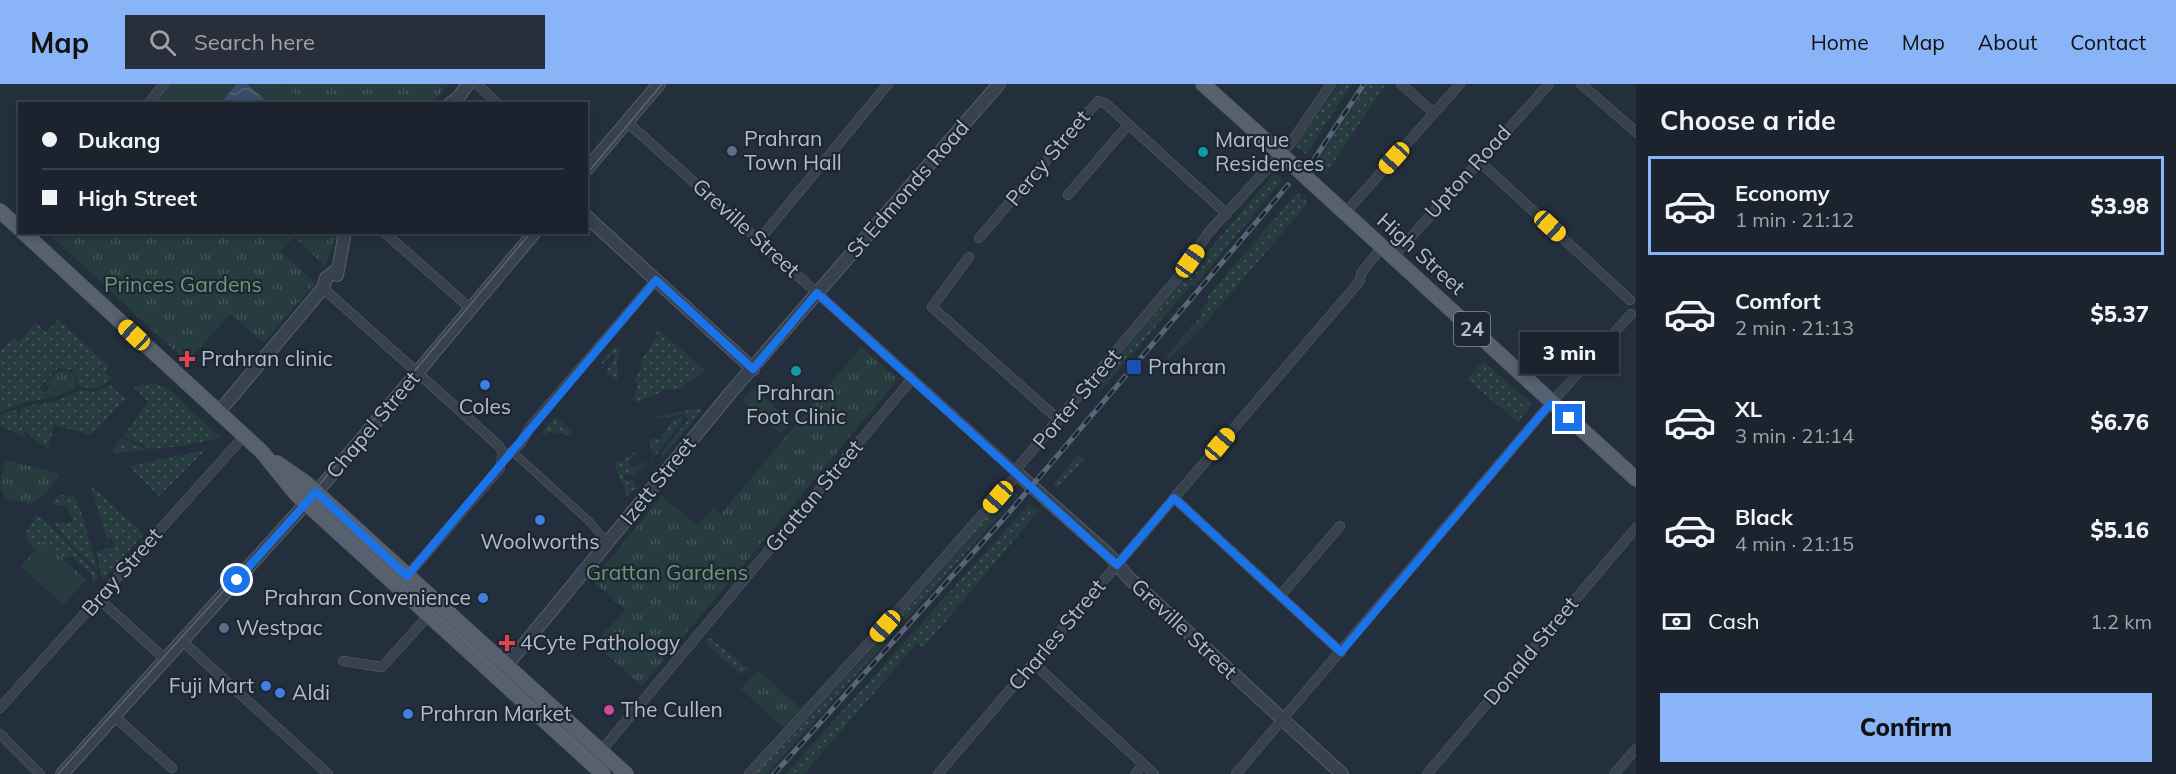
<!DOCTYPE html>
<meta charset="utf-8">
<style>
:root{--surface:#1b232e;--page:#282f3a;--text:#f1f3f6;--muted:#a0a4aa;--line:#39404a;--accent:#8ab4f8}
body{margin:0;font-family:Mulish,sans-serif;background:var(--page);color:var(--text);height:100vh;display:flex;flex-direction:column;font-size:22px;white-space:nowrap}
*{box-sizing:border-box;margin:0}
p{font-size:20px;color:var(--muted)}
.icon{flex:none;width:33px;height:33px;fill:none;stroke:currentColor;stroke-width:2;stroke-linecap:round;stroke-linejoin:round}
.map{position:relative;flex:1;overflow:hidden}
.sheet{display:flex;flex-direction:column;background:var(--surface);width:540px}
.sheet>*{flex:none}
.banner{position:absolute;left:18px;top:18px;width:570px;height:132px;border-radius:0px;box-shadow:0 3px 9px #0003,0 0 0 2px var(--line);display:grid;align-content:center;height:132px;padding:0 24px;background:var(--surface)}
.end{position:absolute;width:27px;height:27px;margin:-14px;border:8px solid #1a73e8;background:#fff;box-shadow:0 0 0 3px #fff}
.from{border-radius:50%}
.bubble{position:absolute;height:42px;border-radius:0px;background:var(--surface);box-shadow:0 3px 9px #0003,0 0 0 2px var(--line);font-size:20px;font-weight:800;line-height:42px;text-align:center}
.car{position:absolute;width:18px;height:36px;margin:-18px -9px;border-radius:8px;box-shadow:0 0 4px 2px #0007;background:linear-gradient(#f5c518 24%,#345 0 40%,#f5c518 0 76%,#345 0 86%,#f5c518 0)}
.banner b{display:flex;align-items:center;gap:21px;height:57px;font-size:22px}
.banner b+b{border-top:2px solid var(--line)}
.banner i{width:15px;height:15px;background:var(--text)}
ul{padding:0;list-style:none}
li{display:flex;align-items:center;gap:18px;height:99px;margin:0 12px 9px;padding:0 12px;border:3px solid transparent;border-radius:0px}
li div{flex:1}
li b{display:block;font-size:22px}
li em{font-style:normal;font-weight:800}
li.selected{border-color:var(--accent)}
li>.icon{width:54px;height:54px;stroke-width:1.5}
h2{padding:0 24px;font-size:27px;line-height:72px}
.pay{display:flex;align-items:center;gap:15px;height:66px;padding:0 24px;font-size:22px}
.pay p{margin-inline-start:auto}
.action{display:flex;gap:12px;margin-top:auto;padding:12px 24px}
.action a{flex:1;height:69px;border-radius:0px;background:var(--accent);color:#111;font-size:24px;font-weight:800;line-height:69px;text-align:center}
header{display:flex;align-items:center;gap:36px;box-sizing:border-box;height:84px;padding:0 30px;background:var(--accent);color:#111}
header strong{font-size:28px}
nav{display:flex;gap:33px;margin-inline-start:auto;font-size:21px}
.search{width:420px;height:54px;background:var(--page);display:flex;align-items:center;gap:15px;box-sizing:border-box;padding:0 21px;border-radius:0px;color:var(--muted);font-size:22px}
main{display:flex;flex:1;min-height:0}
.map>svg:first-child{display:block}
.grass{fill:url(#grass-dots)}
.park{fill:url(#park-tufts)}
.pitch{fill:#263c3f}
.water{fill:url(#water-waves)}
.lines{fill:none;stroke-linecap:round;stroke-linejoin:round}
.pedestrian-casing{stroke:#565f6c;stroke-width:8}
.minor-casing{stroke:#565f6c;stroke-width:10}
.tertiary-casing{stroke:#565f6c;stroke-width:14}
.primary-casing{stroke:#414a57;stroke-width:16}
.pedestrian{stroke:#38414e;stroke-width:7}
.minor{stroke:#38414e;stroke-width:9}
.tertiary{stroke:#38414e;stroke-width:12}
.primary{stroke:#56606e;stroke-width:15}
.tram{stroke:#5a6575;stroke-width:1.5}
.rail-casing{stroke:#5a6575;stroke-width:5}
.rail{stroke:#1d2633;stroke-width:3;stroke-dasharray:9;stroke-linecap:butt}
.primary-bridge-casing{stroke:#414a57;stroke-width:16;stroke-linecap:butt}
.primary-bridge{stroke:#56606e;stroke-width:15}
.route{stroke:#1a73e8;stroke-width:8}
.service-dot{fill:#5c6f8a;stroke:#1d2633;stroke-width:2}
.culture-dot{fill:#0f9aa8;stroke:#1d2633;stroke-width:2}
.health-dot{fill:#e0444e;stroke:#1d2633;stroke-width:2}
.transit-dot{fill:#1a4fb4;stroke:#1d2633;stroke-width:2}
.shop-dot{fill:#3f7fe0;stroke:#1d2633;stroke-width:2}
.hotel-dot{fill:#d1479c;stroke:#1d2633;stroke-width:2}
.labels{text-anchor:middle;stroke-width:4.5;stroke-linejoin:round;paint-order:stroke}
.shield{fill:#1d2633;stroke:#878f9c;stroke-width:1.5}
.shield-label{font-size:20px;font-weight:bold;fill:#b4bcc9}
.poi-label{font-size:21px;fill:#b4bcc9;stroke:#1d2633;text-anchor:start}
.street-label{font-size:21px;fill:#b4bcc9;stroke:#1d2633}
.park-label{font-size:21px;fill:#6b9a76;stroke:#1d2633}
</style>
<header>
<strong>Map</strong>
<div class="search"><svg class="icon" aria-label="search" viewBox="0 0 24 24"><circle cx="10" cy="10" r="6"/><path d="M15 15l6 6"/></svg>Search here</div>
<nav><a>Home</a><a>Map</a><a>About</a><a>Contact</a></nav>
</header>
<main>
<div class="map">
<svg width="1636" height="690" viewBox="0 0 1636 690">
<defs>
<pattern id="grass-dots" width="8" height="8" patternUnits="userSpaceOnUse" patternTransform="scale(1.5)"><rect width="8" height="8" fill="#263c3f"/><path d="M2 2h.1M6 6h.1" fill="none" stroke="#435659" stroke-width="1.8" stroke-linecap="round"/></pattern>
<pattern id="park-tufts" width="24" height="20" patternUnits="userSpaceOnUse" patternTransform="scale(1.5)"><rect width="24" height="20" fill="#263c3f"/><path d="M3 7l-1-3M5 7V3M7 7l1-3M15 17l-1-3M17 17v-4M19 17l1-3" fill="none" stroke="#435659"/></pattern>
<pattern id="water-waves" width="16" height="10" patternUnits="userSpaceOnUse" patternTransform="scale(1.5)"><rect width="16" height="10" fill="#394c67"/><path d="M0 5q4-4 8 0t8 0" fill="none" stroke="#53647b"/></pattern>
</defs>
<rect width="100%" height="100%" fill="#242f3e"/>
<g class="grass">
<path d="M1339,0H1352L1306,70L1295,62Z"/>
<path d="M1368,0H1386L1326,90L1316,79Z"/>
<path d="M1277,91L1282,96L1194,203L1191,201L1100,308L1095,301L1272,92Z"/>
<path d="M1297,109L1308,119L1203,242L1169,275L1166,272L1203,230L1200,227L1210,216L1207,213Z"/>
<path d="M58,236L109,282L104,288L112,294C102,304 91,307 78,301L77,292L72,286L58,284L39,304L50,314L25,318L0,328V268L13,254L19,258L36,239L46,248Z"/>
<path d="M656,244L705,286L680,305H665C655,312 649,312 638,318L634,316L638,300L634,296L642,283L641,277L657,252Z"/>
<path d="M614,263L621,266L617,278L618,298L606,288L615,273L612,270L603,280L601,278Z"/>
<path d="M1483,277L1532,320L1518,338L1467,295Z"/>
<path d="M153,299L167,304L221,354L181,362L152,365L123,353L148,318L134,303Z"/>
<path d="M110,301L126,314L91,351L54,341L48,365C35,356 13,344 22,323L53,318L80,306L95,308Z"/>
<path d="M699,324L701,327L662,374L661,370L688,336L683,330L657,335L659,332Z"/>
<path d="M12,326L17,327L26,354L0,341V331Z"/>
<path d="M555,333L565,340L562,344L566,342L573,348L570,351L549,348L544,351L542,348Z"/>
<path d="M681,333L683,337L633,399L637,403L627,412L614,378H621L639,365L628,379L631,384L647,377L633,392L625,390L624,396H635L654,372L649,357L652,354L661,355L672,337Z"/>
<path d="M121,354L148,366L111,369Z"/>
<path d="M205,366L159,412L129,382Z"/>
<path d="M1078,371L1084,376L1057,404L1053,401Z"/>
<path d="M91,402L144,450L105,494L101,493L97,468L115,462L112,454L107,455Z"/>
<path d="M1012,405L1018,411L767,690H754L819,621Z"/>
<path d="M62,411L73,412L78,417L98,486L71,461L54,439H71L73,436L67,422L52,421L56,413Z"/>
<path d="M1029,420L1036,426L1041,424L923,564L917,559L804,690H786Z"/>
<path d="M37,431L51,442L99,493L92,500V491L72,472L63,475L44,457L35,466L29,459L26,448Z"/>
<path d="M709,553L745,582L750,585L740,590L704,558Z"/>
</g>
<g class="park">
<path d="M282,0H449L432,20L301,19L302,17Z"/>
<path d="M48,149H338L325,182L294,153L280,167L315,199L264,259L230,230L187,278Z"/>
<path d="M861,263L898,295L642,602L594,559L626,526L592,497L662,412L697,442L713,424L721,430Z"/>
<path d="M65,286L75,291L76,304L52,314L47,309L49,301L46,299L56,289Z"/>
<path d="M754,304L791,338L781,350L743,316Z"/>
<path d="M5,376L60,390L46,409L32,420L6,415L0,403Z"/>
<path d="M44,457L86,496L63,521L21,482Z"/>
<path d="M758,586L801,625L783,643L741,605Z"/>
</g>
<g class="pitch">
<path d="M170,0H282L302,17L153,20Z"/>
<path d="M43,462L81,498L64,516L26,481Z"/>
</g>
<path class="water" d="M237,0H247L268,18L220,19Z"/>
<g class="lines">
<g class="pedestrian-casing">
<path id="pedestrian" d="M515,370L590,438L605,456"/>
</g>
<g class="minor-casing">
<g id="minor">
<path d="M477,0L498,20"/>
<path d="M1401,0L1434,29"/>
<path d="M1581,0L1636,48"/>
<path d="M148,20L164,0"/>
<path d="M627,38L1018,390"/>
<path d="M1478,76L1630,216"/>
<path d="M1068,111L1128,41"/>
<path d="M1345,129L1460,0"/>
<path d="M384,148L471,225"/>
<path d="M979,154L1098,17L1106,20L1227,130"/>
<path d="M759,156L888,0"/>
<path d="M969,173L932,223L1059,336"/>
<path d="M1393,173L1549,0"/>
<path d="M323,204L499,362L503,369L500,384L407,492"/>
<path d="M504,375L521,359L530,343L656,196"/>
<path d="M1174,414L1341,568"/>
<path d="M1280,512L1340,442"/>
<path d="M98,514L165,575"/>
<path d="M182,557L328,690"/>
<path d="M343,577L382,583L429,531"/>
<path d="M1033,579L1154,690"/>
<path d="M0,624L244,352"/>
<path d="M114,632L172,684"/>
<path d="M0,650L40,690"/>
<path d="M601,667L911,296"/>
<path d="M749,690L885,541L1018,390L1019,382L1181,190L1208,149L1290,60L1331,0"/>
<path d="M938,690L1359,198L1362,188L1382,163"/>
<path d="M1135,690L1143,680"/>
<path d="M1236,690L1544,327L1631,230"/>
<path d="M1427,690L1636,444"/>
<path d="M1614,690L1636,665"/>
</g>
</g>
<g class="tertiary-casing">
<g id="tertiary">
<path d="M449,20L458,14L468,0"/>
<path d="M586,86L659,0"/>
<path d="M586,132L753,285"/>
<path d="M337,191L345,148"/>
<path d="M218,329L323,204L326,194L337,186"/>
<path d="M1018,390L1109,471L1129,494L1342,690"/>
<path d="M502,587L732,307L999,0"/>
<path d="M62,690L327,396L535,148"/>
</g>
</g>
<g class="primary-casing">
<g id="primary">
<path d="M1203,0L1294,82"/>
<path d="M1308,95L1636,395"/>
<path d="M0,127L20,145"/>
<path d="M23,148L262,368L296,410L603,690"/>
<path d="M277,379L306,399L626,690"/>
</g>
</g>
<use href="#pedestrian" class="pedestrian"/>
<use href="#minor" class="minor"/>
<use href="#tertiary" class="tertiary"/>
<use href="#primary" class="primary"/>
<g class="tram">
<path d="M1199,0L1636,400"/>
<path d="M586,91L662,0"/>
<path d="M0,131L610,690"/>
<path d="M58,690L319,401L531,148"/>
</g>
<g class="rail-casing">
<g id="rail">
<path d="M1313,77L1364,0"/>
<path d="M774,690L1007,431L1288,101"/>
</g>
</g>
<use href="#rail" class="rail"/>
<g class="primary-bridge-casing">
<path id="primary-bridge" d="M1294,82L1308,95"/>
</g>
<use href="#primary-bridge" class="primary-bridge"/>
</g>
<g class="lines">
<path class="route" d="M237,496L316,408L407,492L656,196L753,285L817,209L1117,481L1174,414L1341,568L1544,327L1552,319L1569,334"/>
</g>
<g class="service-dot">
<circle cx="732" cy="67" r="6"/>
<circle cx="224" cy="544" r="6"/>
</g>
<g class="culture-dot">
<circle cx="1203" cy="68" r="6"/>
<circle cx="796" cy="287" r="6"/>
</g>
<g class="health-dot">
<path d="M184 266h6v6h6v6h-6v6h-6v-6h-6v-6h6z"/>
<path d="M504 550h6v6h6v6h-6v6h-6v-6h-6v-6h6z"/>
</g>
<rect class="transit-dot" x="1126" y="275" width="16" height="16" rx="3"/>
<g class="shop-dot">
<circle cx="485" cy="301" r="6"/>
<circle cx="540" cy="436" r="6"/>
<circle cx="483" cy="514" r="6"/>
<circle cx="266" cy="602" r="6"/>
<circle cx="280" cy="609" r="6"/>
<circle cx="408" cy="630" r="6"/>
</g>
<circle class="hotel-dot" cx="609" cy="626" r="6"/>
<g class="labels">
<rect class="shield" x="1454" y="228" width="36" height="34" rx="4.5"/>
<g class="shield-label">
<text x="1472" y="252">24</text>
</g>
<g class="poi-label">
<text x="744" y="62">Prahran<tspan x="744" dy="24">Town Hall</tspan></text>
<text x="1215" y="63">Marque<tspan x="1215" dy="24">Residences</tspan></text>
<text x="201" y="282">Prahran clinic</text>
<text x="1148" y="290">Prahran</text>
<text x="796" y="316" text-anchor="middle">Prahran<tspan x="796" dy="24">Foot Clinic</tspan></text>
<text x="485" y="330" text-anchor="middle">Coles</text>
<text x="540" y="465" text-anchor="middle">Woolworths</text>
<text x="471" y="521" text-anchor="end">Prahran Convenience</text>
<text x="236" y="551">Westpac</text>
<text x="520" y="566">4Cyte Pathology</text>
<text x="254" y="609" text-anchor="end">Fuji Mart</text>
<text x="292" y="616">Aldi</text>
<text x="621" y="633">The Cullen</text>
<text x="420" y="637">Prahran Market</text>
</g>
<g class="street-label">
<text transform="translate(1048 74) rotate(-50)" y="7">Percy Street</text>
<text transform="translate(1468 88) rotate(-48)" y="7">Upton Road</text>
<text transform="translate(908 105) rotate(-49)" y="7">St Edmonds Road</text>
<text transform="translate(746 144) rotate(42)" y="7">Greville Street</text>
<text transform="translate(1421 170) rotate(42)" y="7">High Street</text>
<text transform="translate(1077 315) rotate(-50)" y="7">Porter Street</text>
<text transform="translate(373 341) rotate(-50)" y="7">Chapel Street</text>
<text transform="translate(658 397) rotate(-51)" y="7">Izett Street</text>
<text transform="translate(814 412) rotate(-50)" y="7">Grattan Street</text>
<text transform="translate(122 488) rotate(-49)" y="7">Bray Street</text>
<text transform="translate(1184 545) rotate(43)" y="7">Greville Street</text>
<text transform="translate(1057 551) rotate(-50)" y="7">Charles Street</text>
<text transform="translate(1531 567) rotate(-50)" y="7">Donald Street</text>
</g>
<g class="park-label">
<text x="183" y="208">Princes Gardens</text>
<text x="667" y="496">Grattan Gardens</text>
</g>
</g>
</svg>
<i class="end from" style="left:237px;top:496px"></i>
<i class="end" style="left:1569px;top:334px"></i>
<div class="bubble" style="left:1520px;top:248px;width:99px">3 min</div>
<i class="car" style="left:1394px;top:74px;rotate:222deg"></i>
<i class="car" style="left:1550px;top:142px;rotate:133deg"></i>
<i class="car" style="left:1190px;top:177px;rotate:35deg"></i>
<i class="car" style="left:134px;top:251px;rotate:313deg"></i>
<i class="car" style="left:1220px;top:360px;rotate:40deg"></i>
<i class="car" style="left:998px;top:413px;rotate:221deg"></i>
<i class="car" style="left:885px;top:542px;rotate:222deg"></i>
<div class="banner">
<b><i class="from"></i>Dukang</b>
<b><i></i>High Street</b>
</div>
</div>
<section class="sheet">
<h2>Choose a ride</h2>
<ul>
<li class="selected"><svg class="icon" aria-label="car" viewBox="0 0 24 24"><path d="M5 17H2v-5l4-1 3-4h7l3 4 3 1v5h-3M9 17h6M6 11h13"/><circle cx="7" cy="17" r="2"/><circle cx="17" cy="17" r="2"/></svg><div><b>Economy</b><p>1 min · 21:12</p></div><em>$3.98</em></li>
<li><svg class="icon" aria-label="car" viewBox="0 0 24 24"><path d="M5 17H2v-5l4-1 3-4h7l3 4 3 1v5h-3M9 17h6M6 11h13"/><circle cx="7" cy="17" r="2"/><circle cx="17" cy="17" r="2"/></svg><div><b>Comfort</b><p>2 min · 21:13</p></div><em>$5.37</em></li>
<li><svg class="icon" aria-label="car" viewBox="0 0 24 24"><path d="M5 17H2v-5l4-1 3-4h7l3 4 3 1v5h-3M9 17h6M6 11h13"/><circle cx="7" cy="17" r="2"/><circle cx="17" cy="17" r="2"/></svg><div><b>XL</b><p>3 min · 21:14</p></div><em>$6.76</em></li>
<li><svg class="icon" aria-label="car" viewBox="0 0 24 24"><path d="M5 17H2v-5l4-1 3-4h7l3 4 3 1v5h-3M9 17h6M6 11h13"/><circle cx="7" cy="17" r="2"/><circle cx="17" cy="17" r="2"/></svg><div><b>Black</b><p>4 min · 21:15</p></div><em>$5.16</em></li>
</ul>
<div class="pay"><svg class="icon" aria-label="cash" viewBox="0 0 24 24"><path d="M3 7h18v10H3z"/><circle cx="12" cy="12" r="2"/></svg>Cash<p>1.2 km</p></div>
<div class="action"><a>Confirm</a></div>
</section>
</main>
